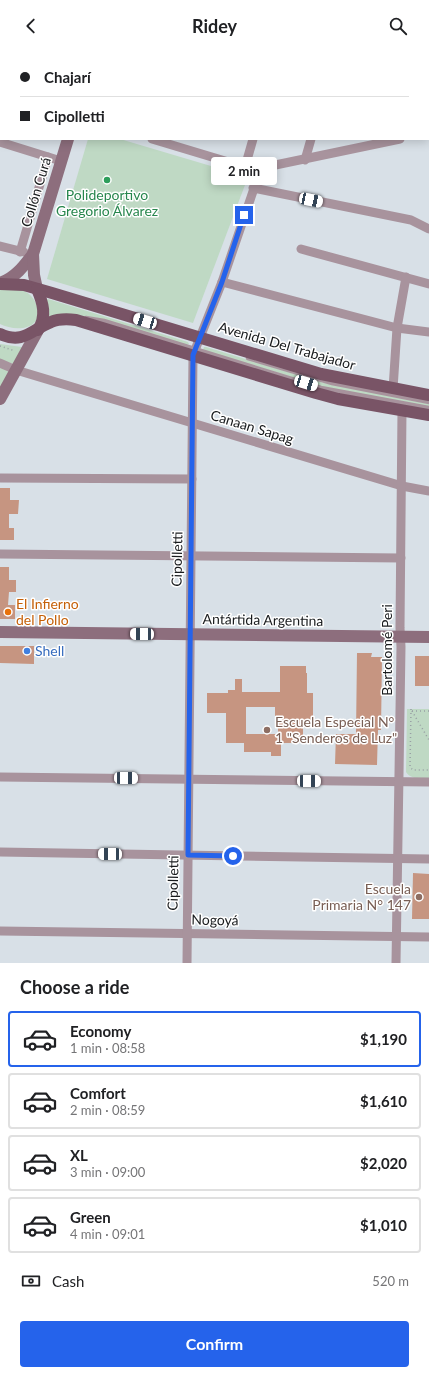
<!DOCTYPE html>
<meta charset="utf-8">
<style>
:root{--surface:#fff;--page:#f2f2f2;--text:#202124;--muted:#757577;--line:#e0e0e0;--accent:#2563eb}
body{margin:0;font-family:Lato,sans-serif;background:var(--page);color:var(--text);height:100vh;display:flex;flex-direction:column;font-size:15px;white-space:nowrap}
*{box-sizing:border-box;margin:0}
p{font-size:13px;color:var(--muted)}
.icon{flex:none;width:22px;height:22px;fill:none;stroke:currentColor;stroke-width:2;stroke-linecap:round;stroke-linejoin:round}
.map{position:relative;height:911px;overflow:hidden}
.panel{display:flex;flex-direction:column;background:var(--surface);flex:1}
.panel>*{flex:none}
.hud{position:absolute;left:0px;top:0px;width:429px;height:88px;box-shadow:0 2px 10px #0003;display:grid;align-content:center;height:88px;padding:0 20px;background:var(--surface)}
.end{position:absolute;width:18px;height:18px;margin:-9px;border:5px solid #2563eb;background:#fff;box-shadow:0 0 0 2px #fff}
.from{border-radius:50%}
.bubble{position:absolute;height:28px;border-radius:4px;background:var(--surface);box-shadow:0 2px 10px #0003;font-size:13px;font-weight:700;line-height:28px;text-align:center}
.car{position:absolute;width:12px;height:24px;margin:-12px -6px;border-radius:5px;box-shadow:0 0 3px 1px #0007;background:linear-gradient(#fff 24%,#345 0 40%,#fff 0 76%,#345 0 86%,#fff 0)}
.hud b{display:flex;align-items:center;gap:14px;height:38px;font-size:15px}
.hud b+b{border-top:1px solid var(--line)}
.hud i{width:10px;height:10px;background:var(--text)}
ul{padding:0;list-style:none}
li{display:flex;align-items:center;gap:12px;height:56px;margin:0 8px 6px;padding:0 12px;border:2px solid var(--line);border-radius:4px}
li div{flex:1}
li b{display:block;font-size:15px}
li em{font-style:normal;font-weight:700}
li.active{border-color:var(--accent)}
li>.icon{width:36px;height:36px;stroke-width:1.5}
h2{padding:0 20px;font-size:18px;line-height:48px}
.pay{display:flex;align-items:center;gap:10px;height:44px;padding:0 20px;font-size:15px}
.pay p{margin-inline-start:auto}
.cta{display:flex;gap:8px;margin-top:auto;padding:8px 20px}
.cta a{flex:1;height:46px;border-radius:4px;background:var(--accent);color:#fff;font-size:16px;font-weight:700;line-height:46px;text-align:center}
header{display:flex;justify-content:space-between;align-items:center;height:52px;padding:0 20px;background:var(--surface);font-size:18px;font-weight:700}
.map>svg:first-child{display:block}
.green{fill:#bfd9c4}
.building{fill:#c69581;fill-rule:evenodd}
.lines{fill:none;stroke-linecap:round;stroke-linejoin:round}
.path{stroke:#989fa4;stroke-width:1.5;stroke-dasharray:1 3;stroke-linecap:butt}
.lane{stroke:#a8939d;stroke-width:4.5}
.street{stroke:#a8939d;stroke-width:9}
.secondary{stroke:#8d6e7d;stroke-width:12}
.primary{stroke:#795466;stroke-width:12}
.route{stroke:#2563eb;stroke-width:5}
.leisure-dot{fill:#2e9e5b;stroke:#fff;stroke-width:1.5}
.food-dot{fill:#e8710a;stroke:#fff;stroke-width:1.5}
.shop-dot{fill:#3f7fe0;stroke:#fff;stroke-width:1.5}
.education-dot{fill:#8d6e63;stroke:#fff;stroke-width:1.5}
.labels{text-anchor:middle;stroke-width:3;stroke-linejoin:round;paint-order:stroke}
.street-label{font-size:14px;fill:#181b1d;stroke:#fff}
.leisure-label{font-size:14px;fill:#27864d;stroke:#fff}
.food-label{font-size:14px;fill:#c56008;stroke:#fff;text-anchor:start}
.shop-label{font-size:14px;fill:#366cbe;stroke:#fff;text-anchor:start}
.education-label{font-size:14px;fill:#785e54;stroke:#fff;text-anchor:start}
</style>
<header><svg class="icon" aria-label="back" viewBox="0 0 24 24"><path d="M15 5l-7 7 7 7"/></svg>Ridey<svg class="icon" aria-label="search" viewBox="0 0 24 24"><circle cx="10" cy="10" r="6"/><path d="M15 15l6 6"/></svg></header>
<div class="map">
<svg width="429" height="911" viewBox="0 0 429 911">
<rect width="100%" height="100%" fill="#d8e0e7"/>
<g class="green">
<path d="M88,87H120L248,125L193,271L47,227Z"/>
<path d="M8,236C14,237 21,237 26,240C35,245 43,261 35,270C27,279 10,277 0,272V238Z"/>
<path d="M48,247L188,290L189,292L186,293L94,265L70,263L48,265L47,248Z"/>
<path d="M0,292L22,295L14,312L0,308Z"/>
<path d="M204,295H206L324,331L429,352V355L324,335L203,298Z"/>
<path d="M0,314L8,318L9,321L0,339Z"/>
<path d="M407,657H429V726C421,726 411,728 406,720Z"/>
</g>
<g class="building">
<path d="M0,436H10V448H19L18,462H9V476H14V488H0Z"/>
<path d="M0,515H9V528H16V540H9L8,553H15V567H0Z"/>
<path d="M0,594H34V612L0,611Z"/>
<path d="M357,601H372L371,605H382L381,678H378L377,713L335,712L336,682H356Z"/>
<rect x="415" y="604" width="14" height="30"/>
<path d="M280,614H306V621H307V641H313V670H303V691H281V704H271V700H244V691H226V661H207V641H228V638H235V627H242V640H280ZM246,655H275V664H278V682H246Z"/>
<path d="M413,821L429,822V867H412Z"/>
</g>
<g class="lines">
<g class="path">
<path d="M0,294L15,299"/>
<path d="M411,657L410,715L413,718H429"/>
<path d="M412,659L429,688"/>
<path d="M412,659H429"/>
</g>
<g class="lane">
<path d="M86,266L104,269L321,336L429,356"/>
<path d="M248,306L332,331L429,350"/>
</g>
<g class="street">
<path d="M58,1L59,0"/>
<path d="M94,1V0"/>
<path d="M130,1V0"/>
<path d="M278,1L279,0"/>
<path d="M337,1V0"/>
<path d="M409,1V0"/>
<path d="M428,80H429"/>
<path d="M152,87L245,115L261,116L400,87"/>
<path d="M0,90L61,109"/>
<path d="M305,108L311,87"/>
<path d="M245,115L253,87"/>
<path d="M253,136L411,168L429,177"/>
<path d="M0,194L24,200"/>
<path d="M301,197L429,232"/>
<path d="M20,200L48,105"/>
<path d="M222,230L397,276L429,280"/>
<path d="M0,311L16,318L402,434L429,439"/>
<path d="M393,337L397,276L406,225"/>
<path d="M0,426L192,427"/>
<path d="M0,502L401,506"/>
<path d="M0,725L429,730"/>
<path d="M0,800L429,807"/>
<path d="M0,879L429,885"/>
<path d="M187,911L193,303L222,230L261,116"/>
<path d="M396,911L401,595L400,576L402,358"/>
</g>
<g class="secondary">
<path d="M0,36H1"/>
<path d="M0,45L1,46"/>
<path d="M0,231C15,226 24,214 33,202"/>
<path d="M37,237L34,223L33,202L68,87"/>
<path d="M0,347L38,278"/>
<path d="M0,580L429,585"/>
</g>
<g class="primary">
<path d="M0,232L24,233L52,241L321,322L429,343"/>
<path d="M37,237C43,251 47,264 38,278"/>
<path d="M0,282C24,293 32,277 51,270C58,267 68,267 76,268L316,341L338,347L429,363"/>
</g>
</g>
<g class="lines">
<path class="route" d="M233,804L188,803L193,303L222,230L244,163"/>
</g>
<circle class="leisure-dot" cx="107" cy="128" r="4"/>
<circle class="food-dot" cx="8" cy="560" r="4"/>
<circle class="shop-dot" cx="27" cy="599" r="4"/>
<g class="education-dot">
<circle cx="267" cy="678" r="4"/>
<circle cx="419" cy="845" r="4"/>
</g>
<g class="labels">
<g class="street-label">
<text transform="translate(36 140) rotate(-73)" y="5">Collón Curá</text>
<text transform="translate(287 294) rotate(16)" y="5">Avenida Del Trabajador</text>
<text transform="translate(252 375) rotate(17)" y="5">Canaan Sapag</text>
<text transform="translate(177 507) rotate(-89)" y="5">Cipolletti</text>
<text transform="translate(263 568) rotate(1)" y="5">Antártida Argentina</text>
<text transform="translate(387 598) rotate(-90)" y="5">Bartolomé Peri</text>
<text transform="translate(173 831) rotate(-89)" y="5">Cipolletti</text>
<text transform="translate(215 868) rotate(1)" y="5">Nogoyá</text>
</g>
<g class="leisure-label">
<text x="107" y="148">Polideportivo<tspan x="107" dy="16">Gregorio Álvarez</tspan></text>
</g>
<g class="food-label">
<text x="16" y="557">El Infierno<tspan x="16" dy="16">del Pollo</tspan></text>
</g>
<g class="shop-label">
<text x="35" y="604">Shell</text>
</g>
<g class="education-label">
<text x="275" y="675">Escuela Especial N°<tspan x="275" dy="16">1 "Senderos de Luz"</tspan></text>
<text x="411" y="842" text-anchor="end">Escuela<tspan x="411" dy="16">Primaria N° 147</tspan></text>
</g>
</g>
</svg>
<i class="end from" style="left:233px;top:804px"></i>
<i class="end" style="left:244px;top:163px"></i>
<div class="bubble" style="left:211px;top:105px;width:66px">2 min</div>
<i class="car" style="left:311px;top:148px;rotate:102deg"></i>
<i class="car" style="left:145px;top:269px;rotate:287deg"></i>
<i class="car" style="left:306px;top:331px;rotate:107deg"></i>
<i class="car" style="left:142px;top:582px;rotate:271deg"></i>
<i class="car" style="left:126px;top:726px;rotate:91deg"></i>
<i class="car" style="left:309px;top:729px;rotate:91deg"></i>
<i class="car" style="left:110px;top:802px;rotate:271deg"></i>
<div class="hud">
<b><i class="from"></i>Chajarí</b>
<b><i></i>Cipolletti</b>
</div>
</div>
<section class="panel">
<h2>Choose a ride</h2>
<ul>
<li class="active"><svg class="icon" aria-label="car" viewBox="0 0 24 24"><path d="M5 17H2v-5l4-1 3-4h7l3 4 3 1v5h-3M9 17h6M6 11h13"/><circle cx="7" cy="17" r="2"/><circle cx="17" cy="17" r="2"/></svg><div><b>Economy</b><p>1 min · 08:58</p></div><em>$1,190</em></li>
<li><svg class="icon" aria-label="car" viewBox="0 0 24 24"><path d="M5 17H2v-5l4-1 3-4h7l3 4 3 1v5h-3M9 17h6M6 11h13"/><circle cx="7" cy="17" r="2"/><circle cx="17" cy="17" r="2"/></svg><div><b>Comfort</b><p>2 min · 08:59</p></div><em>$1,610</em></li>
<li><svg class="icon" aria-label="car" viewBox="0 0 24 24"><path d="M5 17H2v-5l4-1 3-4h7l3 4 3 1v5h-3M9 17h6M6 11h13"/><circle cx="7" cy="17" r="2"/><circle cx="17" cy="17" r="2"/></svg><div><b>XL</b><p>3 min · 09:00</p></div><em>$2,020</em></li>
<li><svg class="icon" aria-label="car" viewBox="0 0 24 24"><path d="M5 17H2v-5l4-1 3-4h7l3 4 3 1v5h-3M9 17h6M6 11h13"/><circle cx="7" cy="17" r="2"/><circle cx="17" cy="17" r="2"/></svg><div><b>Green</b><p>4 min · 09:01</p></div><em>$1,010</em></li>
</ul>
<div class="pay"><svg class="icon" aria-label="cash" viewBox="0 0 24 24"><path d="M3 7h18v10H3z"/><circle cx="12" cy="12" r="2"/></svg>Cash<p>520 m</p></div>
<div class="cta"><a>Confirm</a></div>
</section>
